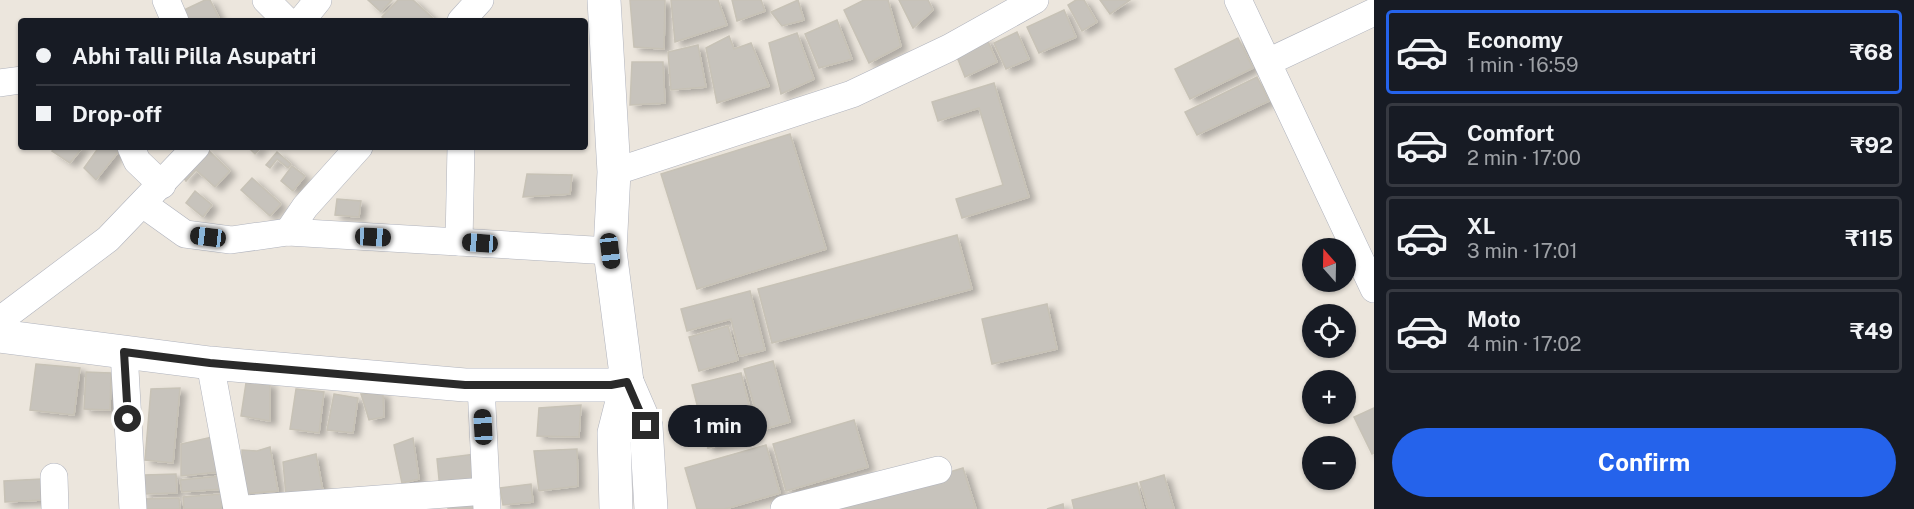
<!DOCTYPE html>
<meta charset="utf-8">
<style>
:root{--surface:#171b24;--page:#242831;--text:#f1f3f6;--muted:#9ea1a6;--line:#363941;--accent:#2563eb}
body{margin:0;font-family:"Public Sans",sans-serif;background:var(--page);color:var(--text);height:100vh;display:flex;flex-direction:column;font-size:22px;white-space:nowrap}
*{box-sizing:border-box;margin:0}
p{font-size:20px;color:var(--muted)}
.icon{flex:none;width:33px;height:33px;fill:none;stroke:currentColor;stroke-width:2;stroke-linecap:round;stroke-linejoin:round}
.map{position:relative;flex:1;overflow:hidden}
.panel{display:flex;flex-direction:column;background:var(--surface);width:540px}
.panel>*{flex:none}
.guide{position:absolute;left:18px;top:18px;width:570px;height:132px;border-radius:6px;box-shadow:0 2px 4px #0004;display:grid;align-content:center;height:132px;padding:0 18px;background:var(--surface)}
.needle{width:39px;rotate:340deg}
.controls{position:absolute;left:1302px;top:238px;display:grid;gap:12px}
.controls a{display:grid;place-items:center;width:54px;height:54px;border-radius:50%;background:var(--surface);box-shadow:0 2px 4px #0004;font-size:30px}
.end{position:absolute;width:27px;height:27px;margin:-14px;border:8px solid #2a2a2a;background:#fff;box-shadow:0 0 0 3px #fff}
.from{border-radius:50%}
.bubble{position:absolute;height:42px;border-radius:21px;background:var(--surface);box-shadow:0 2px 4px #0004;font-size:20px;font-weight:700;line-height:42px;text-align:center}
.car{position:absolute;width:18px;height:36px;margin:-18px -9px;border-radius:8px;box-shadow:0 0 4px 2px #0007;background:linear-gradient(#222 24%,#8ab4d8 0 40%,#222 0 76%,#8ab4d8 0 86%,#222 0)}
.guide b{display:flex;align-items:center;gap:21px;height:57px;font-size:22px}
.guide b+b{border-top:2px solid var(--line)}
.guide i{width:15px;height:15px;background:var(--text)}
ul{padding:10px 0 0;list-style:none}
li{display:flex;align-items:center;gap:18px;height:84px;margin:0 12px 9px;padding:0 6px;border:3px solid var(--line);border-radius:6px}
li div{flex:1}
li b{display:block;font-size:22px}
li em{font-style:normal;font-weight:700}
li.current{border-color:var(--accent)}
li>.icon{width:54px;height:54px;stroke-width:1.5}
.primary-button{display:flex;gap:12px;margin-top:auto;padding:12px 18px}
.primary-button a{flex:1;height:69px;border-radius:36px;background:var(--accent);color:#fff;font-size:24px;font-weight:700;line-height:69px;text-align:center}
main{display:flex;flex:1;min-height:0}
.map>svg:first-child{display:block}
.building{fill:#c7c3bc;stroke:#c7c2b6;stroke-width:1.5;filter:url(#shadow)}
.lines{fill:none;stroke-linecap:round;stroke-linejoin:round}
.street-casing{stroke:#b0b3bd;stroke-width:28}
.secondary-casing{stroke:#b0b3bd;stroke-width:34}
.street{stroke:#fff;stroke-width:27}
.secondary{stroke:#fff;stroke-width:33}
.route{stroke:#2a2a2a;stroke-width:8}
</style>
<main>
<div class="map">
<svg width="1374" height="509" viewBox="0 0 1374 509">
<defs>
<filter id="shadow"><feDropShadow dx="6" dy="4" stdDeviation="3" flood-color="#0004"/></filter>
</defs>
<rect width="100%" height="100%" fill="#ece6dd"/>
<g class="building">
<path d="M205,0H210L220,20L184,21L182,11Z"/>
<path d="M368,0H392L381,12Z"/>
<path d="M398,0H413L436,21H387L382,17Z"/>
<path d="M630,0H665L664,49L634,47Z"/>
<path d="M671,0H718L727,25L675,42Z"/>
<path d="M732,0H761L765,11L737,21Z"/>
<path d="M798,0L804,20L782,26L771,12Z"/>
<path d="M864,0H888L901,46L869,63L844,10Z"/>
<path d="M899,0H928L933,10L913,28Z"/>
<path d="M1076,0H1084L1097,22L1082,31L1068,5Z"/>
<path d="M1100,0H1130L1110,14Z"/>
<path d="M1064,10L1076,37L1039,53L1027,27Z"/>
<path d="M837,20L852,59L819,68L805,34Z"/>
<path d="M1017,32L1029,59L1006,69L994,43Z"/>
<path d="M797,33L814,79L781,94L769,43Z"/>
<path d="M729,36L734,49L751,43L769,86L717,103L706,48Z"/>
<path d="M1238,38L1253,68L1190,99L1175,69Z"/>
<path d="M987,39L997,62L965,77L955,52Z"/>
<path d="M698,45L706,87L671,90L668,52Z"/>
<path d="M632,62H663L665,103L630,105Z"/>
<path d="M1257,77L1269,101L1197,135L1185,112Z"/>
<path d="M994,83L1029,197L962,218L956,199L1003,185L979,108L938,121L932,102Z"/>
<path d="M790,134L826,249L697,289L661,174Z"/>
<path d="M55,147H83L70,163L52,151Z"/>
<path d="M99,147H116L120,150L96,180L84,168Z"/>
<path d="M248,147H261L255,154Z"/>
<path d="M208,150L230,171L215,187L196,170L186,181L183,177Z"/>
<path d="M277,152L291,164L288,168L277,159L270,168L266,165Z"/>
<path d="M292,166L305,176L293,191L281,181Z"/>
<path d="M527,174L572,175L570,194L523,197Z"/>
<path d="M252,178L281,204L270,216L241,190Z"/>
<path d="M195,191L212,205L203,217L186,203Z"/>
<path d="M337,199L361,201L359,217L335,215Z"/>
<path d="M957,235L972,289L772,343L758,289Z"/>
<path d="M750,291L765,350L740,356L731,319L687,331L681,309Z"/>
<path d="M1047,304L1057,349L992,364L982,319Z"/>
<path d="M728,326L738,360L699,371L689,337Z"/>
<path d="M773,361L790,422L761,430L744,369Z"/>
<path d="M36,364L80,368L74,415L30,410Z"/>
<path d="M86,372L111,373L110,410L84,409Z"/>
<path d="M741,373L757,436L708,448L692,385Z"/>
<path d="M246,383H270V421L241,416Z"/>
<path d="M180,388L173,463L145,460L151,389Z"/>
<path d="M296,389L324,392L319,433L290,429Z"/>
<path d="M383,393L384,417L369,420L361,394Z"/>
<path d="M334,394L358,398L353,433L327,430Z"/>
<path d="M581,405L579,437L537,436L539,408Z"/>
<path d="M1374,408V453L1372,454L1354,417Z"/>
<path d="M854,420L868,467L786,491L773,444Z"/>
<path d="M217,436L219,472L181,476V444Z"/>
<path d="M413,438L419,479L402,483L394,445Z"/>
<path d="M766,445L780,493L725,509H697L685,468Z"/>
<path d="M270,447L278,491L242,494V450L257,451Z"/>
<path d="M577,449L578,486L539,491L534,451Z"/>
<path d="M316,454L323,491L286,496L283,462Z"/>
<path d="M475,454L477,484L440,489L437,459Z"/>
<path d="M963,468L976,509H828Z"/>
<path d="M176,474L177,493L144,494V475Z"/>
<path d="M1164,475L1174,509H1148L1140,482Z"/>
<path d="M221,476L223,489L182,492L180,480Z"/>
<path d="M41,479L42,500L5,502L4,481Z"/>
<path d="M1137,483L1144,509H1074L1072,500Z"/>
<path d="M531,484L533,502L503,505L500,488Z"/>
<path d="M222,494L221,509H184L183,497Z"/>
<path d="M480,497V509H448V501Z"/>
<path d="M179,498L180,509H144V499Z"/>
<path d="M1063,504L1064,509H1047Z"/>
</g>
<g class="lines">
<g class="street-casing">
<g id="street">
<path d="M166,0L175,21"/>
<path d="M266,0L287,21"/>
<path d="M1238,0L1374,289"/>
<path d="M301,21L318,0"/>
<path d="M461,21L480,0"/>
<path d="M1268,62L1374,12"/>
<path d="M0,83L21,80"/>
<path d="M131,147L137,161L162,185"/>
<path d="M614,172L852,94L949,48L1035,0"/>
<path d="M143,204L185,234L231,240L288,232L610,251"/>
<path d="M288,232L305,207L359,147"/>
<path d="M459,242L461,147"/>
<path d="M0,320L108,239L196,147"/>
<path d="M124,352L133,509"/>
<path d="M210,363L237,509"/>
<path d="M481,385L487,509"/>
<path d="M54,477L55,509"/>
<path d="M245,509L486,491"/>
<path d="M784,509L938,470"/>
</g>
</g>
<g class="secondary-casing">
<g id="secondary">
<path d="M604,0L614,172L610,251L627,382L646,426L651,509"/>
<path d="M0,336L210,363L465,385H611L627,382"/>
<path d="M616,509L614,433L627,382"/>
</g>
</g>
<use href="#street" class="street"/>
<use href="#secondary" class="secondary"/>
</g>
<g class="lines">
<path class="route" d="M128,419L124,352L210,363L465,385H611L627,382L646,426"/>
</g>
</svg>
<div class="controls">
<a><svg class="needle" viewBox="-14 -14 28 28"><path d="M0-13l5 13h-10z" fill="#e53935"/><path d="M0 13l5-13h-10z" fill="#9ea1a6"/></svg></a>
<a><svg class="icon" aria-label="locate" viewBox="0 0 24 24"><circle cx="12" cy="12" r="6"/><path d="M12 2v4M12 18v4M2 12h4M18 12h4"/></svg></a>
<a>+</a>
<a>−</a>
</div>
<i class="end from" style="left:128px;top:419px"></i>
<i class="end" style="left:646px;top:426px"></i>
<div class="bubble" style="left:668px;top:405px;width:99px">1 min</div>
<i class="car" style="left:208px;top:237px;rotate:277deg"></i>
<i class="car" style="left:373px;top:237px;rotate:93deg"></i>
<i class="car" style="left:480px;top:243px;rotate:274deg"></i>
<i class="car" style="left:610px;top:251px;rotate:173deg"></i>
<i class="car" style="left:483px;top:427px;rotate:357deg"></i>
<div class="guide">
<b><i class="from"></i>Abhi Talli Pilla Asupatri</b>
<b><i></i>Drop-off</b>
</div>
</div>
<section class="panel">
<ul>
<li class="current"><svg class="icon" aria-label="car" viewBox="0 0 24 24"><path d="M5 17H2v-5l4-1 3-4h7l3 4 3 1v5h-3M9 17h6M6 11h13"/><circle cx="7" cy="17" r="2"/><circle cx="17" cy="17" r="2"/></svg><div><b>Economy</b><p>1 min · 16:59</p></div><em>₹68</em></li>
<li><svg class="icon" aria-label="car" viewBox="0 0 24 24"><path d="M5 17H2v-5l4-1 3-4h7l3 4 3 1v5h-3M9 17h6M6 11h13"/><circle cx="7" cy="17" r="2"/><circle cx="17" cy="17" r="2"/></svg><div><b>Comfort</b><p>2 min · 17:00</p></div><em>₹92</em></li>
<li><svg class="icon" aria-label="car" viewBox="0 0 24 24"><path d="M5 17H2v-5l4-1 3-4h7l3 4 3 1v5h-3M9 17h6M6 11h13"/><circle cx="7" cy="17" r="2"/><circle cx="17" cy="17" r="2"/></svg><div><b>XL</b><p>3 min · 17:01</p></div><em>₹115</em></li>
<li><svg class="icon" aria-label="car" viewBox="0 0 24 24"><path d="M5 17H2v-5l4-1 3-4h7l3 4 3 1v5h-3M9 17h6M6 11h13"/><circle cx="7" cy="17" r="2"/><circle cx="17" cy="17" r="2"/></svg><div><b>Moto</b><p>4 min · 17:02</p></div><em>₹49</em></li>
</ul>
<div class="primary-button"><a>Confirm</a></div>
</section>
</main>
